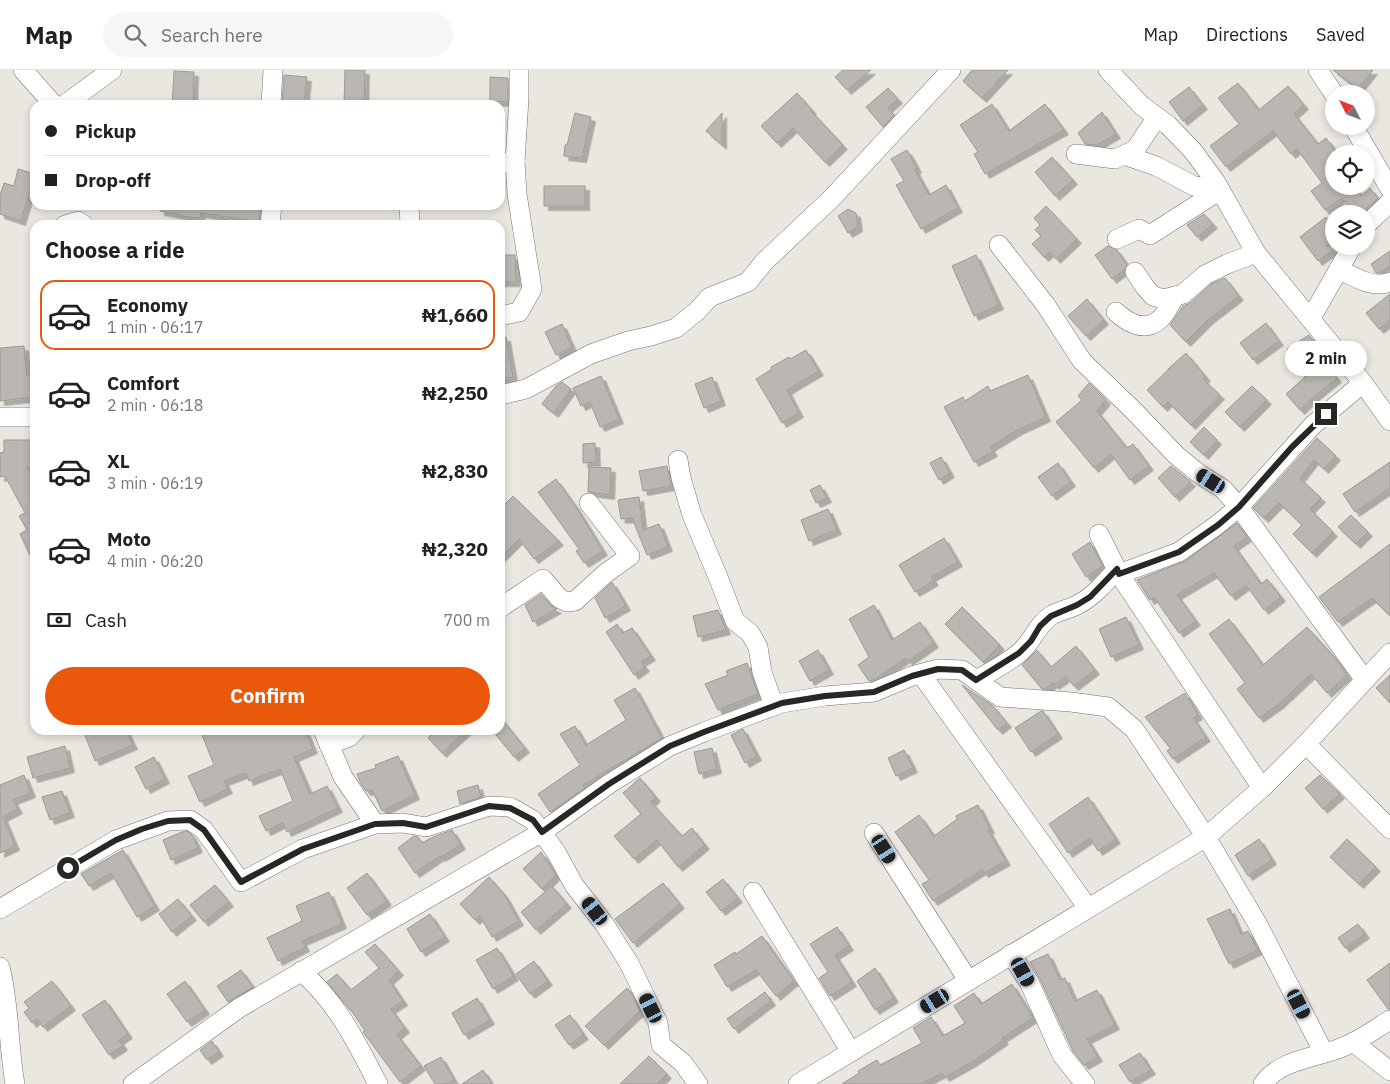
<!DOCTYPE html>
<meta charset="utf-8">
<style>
:root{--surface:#fff;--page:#f6f6f6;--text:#202124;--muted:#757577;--line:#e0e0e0;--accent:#ea580c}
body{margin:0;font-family:"IBM Plex Sans",sans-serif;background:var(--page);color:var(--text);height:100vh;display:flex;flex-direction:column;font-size:19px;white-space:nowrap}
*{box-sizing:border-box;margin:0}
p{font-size:16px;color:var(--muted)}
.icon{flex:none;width:28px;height:28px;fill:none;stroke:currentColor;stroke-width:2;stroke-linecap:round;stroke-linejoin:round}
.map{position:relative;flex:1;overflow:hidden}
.panel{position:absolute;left:30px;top:150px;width:475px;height:515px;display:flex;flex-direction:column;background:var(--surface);border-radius:15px;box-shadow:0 2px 8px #0003}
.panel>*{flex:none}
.banner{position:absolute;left:30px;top:30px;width:475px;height:110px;border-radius:15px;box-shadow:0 2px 8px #0003;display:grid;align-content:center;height:110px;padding:0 15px;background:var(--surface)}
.needle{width:32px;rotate:312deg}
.buttons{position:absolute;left:1325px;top:15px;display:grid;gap:10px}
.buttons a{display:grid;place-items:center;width:50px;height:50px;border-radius:50%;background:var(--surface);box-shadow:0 2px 8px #0003;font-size:25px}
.end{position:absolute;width:22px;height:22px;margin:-11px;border:6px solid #292725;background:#fff;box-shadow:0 0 0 2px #fff}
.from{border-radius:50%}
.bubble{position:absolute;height:35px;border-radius:18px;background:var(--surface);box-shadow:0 2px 8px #0003;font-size:16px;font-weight:700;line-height:35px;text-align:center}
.car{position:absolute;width:15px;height:30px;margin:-15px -8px;border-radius:6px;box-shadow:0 0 4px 1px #0007;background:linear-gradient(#222 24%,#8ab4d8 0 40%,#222 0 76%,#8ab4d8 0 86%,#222 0)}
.banner b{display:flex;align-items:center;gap:18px;height:48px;font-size:19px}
.banner b+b{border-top:1px solid var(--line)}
.banner i{width:12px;height:12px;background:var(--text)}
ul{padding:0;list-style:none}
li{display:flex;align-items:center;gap:15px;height:70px;margin:0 10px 8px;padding:0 5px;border:2px solid transparent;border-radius:15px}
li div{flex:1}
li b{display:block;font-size:19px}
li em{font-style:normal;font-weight:700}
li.selected{border-color:var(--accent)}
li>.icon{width:45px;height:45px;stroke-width:1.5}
h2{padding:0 15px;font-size:22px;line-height:60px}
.pay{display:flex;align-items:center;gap:12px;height:55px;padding:0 15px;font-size:19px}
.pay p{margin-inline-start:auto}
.primary-button{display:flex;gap:10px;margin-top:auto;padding:10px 15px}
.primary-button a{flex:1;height:58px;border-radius:30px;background:var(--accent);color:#fff;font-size:20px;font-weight:700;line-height:58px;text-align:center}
header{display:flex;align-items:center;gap:30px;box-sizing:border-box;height:70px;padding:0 25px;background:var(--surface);border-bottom:1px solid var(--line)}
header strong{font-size:24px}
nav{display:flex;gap:28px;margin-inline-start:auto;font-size:18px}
.search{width:350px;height:45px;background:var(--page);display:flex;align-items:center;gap:12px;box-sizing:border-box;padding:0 18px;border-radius:28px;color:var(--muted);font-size:19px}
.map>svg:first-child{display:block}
.building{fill:#bab6b1;stroke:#9d9994;filter:url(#shadow)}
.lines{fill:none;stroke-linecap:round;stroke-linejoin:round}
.minor-casing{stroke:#78746f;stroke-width:20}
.minor{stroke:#fff;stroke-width:19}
.route{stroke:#292725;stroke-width:6}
</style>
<header>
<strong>Map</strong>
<div class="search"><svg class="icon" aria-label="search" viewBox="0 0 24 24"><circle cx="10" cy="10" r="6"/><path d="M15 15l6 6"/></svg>Search here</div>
<nav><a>Map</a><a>Directions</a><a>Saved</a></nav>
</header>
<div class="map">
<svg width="1390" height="1014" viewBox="0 0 1390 1014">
<defs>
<filter id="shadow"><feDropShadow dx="4.5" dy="4.5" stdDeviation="0" flood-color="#0004"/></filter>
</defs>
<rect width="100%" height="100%" fill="#eae6e0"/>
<g class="building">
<path d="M345,0H365L364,35H344Z"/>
<path d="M843,0H871L847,20L835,7Z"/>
<path d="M972,0H1008L982,28L963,11Z"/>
<path d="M1333,0H1373L1358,19Z"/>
<path d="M174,1L194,2L193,35H172Z"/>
<path d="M284,5L307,7L304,35L282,34Z"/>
<path d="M490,7L508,8V32L490,31Z"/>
<path d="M1238,13L1259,40L1288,16L1304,35L1294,44L1318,74L1326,68L1334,79V116H1357L1355,117L1361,126L1370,118L1378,128L1361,144H1354L1342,128L1325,140L1311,121L1322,113L1297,79L1291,84L1273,61L1226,97L1210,76L1239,54L1218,28Z"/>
<path d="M1189,17L1203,35L1183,51L1169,32Z"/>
<path d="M888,18L898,29L888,38L894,45L883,57L866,37Z"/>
<path d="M797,23L812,40L811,41L843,75L825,92L793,58L777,73L761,56Z"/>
<path d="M992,34L1009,61L1045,34L1064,60L985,104L974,84L978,82L960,55Z"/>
<path d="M1102,42L1116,64L1097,75L1085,74L1078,63Z"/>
<path d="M575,43L591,47L582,88L564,86L565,75H567Z"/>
<path d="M722,43V75L706,61Z"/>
<path d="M907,80L917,98L915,100L929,125L946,115L958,138L921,159L896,115L904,111L891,89Z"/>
<path d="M1052,87L1073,110L1055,126L1035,102Z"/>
<path d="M18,99L35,104L21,151L0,144V125L4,113L14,116Z"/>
<rect x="544" y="116" width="41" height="20"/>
<path d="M160,135H261L259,152L201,143L200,148L181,146V145L160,141Z"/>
<path d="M1046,136L1077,169L1056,189L1050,182L1044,187L1032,174L1041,166L1035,160L1040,155L1034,148Z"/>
<path d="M848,139L856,143L858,157L848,163L838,146Z"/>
<path d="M1204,144L1213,154L1197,167L1187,155Z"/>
<path d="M1326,147L1334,158V170L1326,176H1339L1318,191L1300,167Z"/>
<path d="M1108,176L1117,180L1127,195L1124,200L1112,209L1095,185Z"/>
<path d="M1390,181V196L1379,203H1376L1371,194Z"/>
<path d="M500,185H515L516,212H500Z"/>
<path d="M976,185L999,235L974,246L952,196Z"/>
<path d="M1225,208L1239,226L1209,249L1186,272L1170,255L1183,236L1190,233L1211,214Z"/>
<path d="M1390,224V251L1379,259L1366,243Z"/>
<path d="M1087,229L1104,250L1086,266L1068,246Z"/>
<path d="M1266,253L1279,271L1253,290L1240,273Z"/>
<path d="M562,254L572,277L556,285L545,262Z"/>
<path d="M1309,265L1322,283L1319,285L1337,308L1316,325L1300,340L1286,324L1305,307L1287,279Z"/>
<path d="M500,267H506L513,307L500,309Z"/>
<path d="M24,276L27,306L35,305V327L0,331V278Z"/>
<path d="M806,280L819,301L787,320L799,343L782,353L756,309L772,299L771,297L789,287L790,289Z"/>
<path d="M1186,283L1206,307L1203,309L1220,325L1191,355L1168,332L1163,337L1147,320L1168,300V299Z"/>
<path d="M1028,305L1046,347L1018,360L990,377L993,382L974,392L944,337L963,327L965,331L988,316L990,321Z"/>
<path d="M601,306L619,349L600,357L590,332L581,336L573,318Z"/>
<path d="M712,307L721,331L704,338L695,314Z"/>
<path d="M562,312L571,319L554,343L542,334L556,316Z"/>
<path d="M1089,313L1106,330L1097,341L1127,378L1133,374L1149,396L1130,410L1111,384L1094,398L1056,352L1082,330L1078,326Z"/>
<path d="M1252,316L1267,330L1240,357L1225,342Z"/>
<path d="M1204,357L1217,370L1204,385L1190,372Z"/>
<path d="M1317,368L1336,386L1324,399L1314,390L1300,408L1321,428L1310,439L1333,462L1312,483L1293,464L1302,455L1279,433L1264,448L1253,438Z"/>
<path d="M4,370H35V381H32L34,396L27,397L35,411V496L20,464L27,460L19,446L25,443L5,406L0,407V383L4,382Z"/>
<path d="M595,373L596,392L583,393V374Z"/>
<path d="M941,387L950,403L939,410L930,393Z"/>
<path d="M1390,392V418L1355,442L1343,424Z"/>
<path d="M1058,393L1071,412L1052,426L1038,407Z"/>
<path d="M667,396L671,416L643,421L639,401Z"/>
<path d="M1171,396L1191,412L1175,427L1158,408Z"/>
<path d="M589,397L611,398L610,425L588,422Z"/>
<path d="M556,409L576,437L603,481L584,493L576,481L579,479L538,422Z"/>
<path d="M820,415L827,428L816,433L810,420Z"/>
<path d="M513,426L559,471L534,489L519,469L500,488V439Z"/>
<path d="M639,427L643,460L659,454L668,477L647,485L632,448L621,449L618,430Z"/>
<path d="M828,439L837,460L809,471L801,450Z"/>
<path d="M1351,445L1368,462L1356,474L1338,457Z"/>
<path d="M1237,453L1247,467L1234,476L1261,514L1267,509L1281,527L1264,540L1246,515L1231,526L1214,503L1177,525L1196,551L1179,563L1154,527L1150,530L1137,510L1185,491Z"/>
<path d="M944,468L958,492L931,507L934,511L915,522L899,495Z"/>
<path d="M1090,472L1103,496L1086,507L1072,484Z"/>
<path d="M1390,474V546L1372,528L1338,552L1319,527Z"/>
<path d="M612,512L626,536L605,548L595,528Z"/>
<path d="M541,524L551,536L557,539L533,552L525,535Z"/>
<path d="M874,535L892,570L920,552L934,573L908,591L906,588L875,609L869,611L858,595L869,587L849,549Z"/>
<path d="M962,537L1000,575L983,592L945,554Z"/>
<path d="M718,540L726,560L698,567L693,546Z"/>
<path d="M1126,547L1139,575L1111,587L1099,559Z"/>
<path d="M1229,549L1263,595L1307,557L1336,589L1347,605L1327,623L1311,604L1279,634L1259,648L1237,619L1245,613L1209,564Z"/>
<path d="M617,554L623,563L632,558L651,586L641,592L645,597L634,605L606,562Z"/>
<path d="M1076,576L1095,600L1074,616L1066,607L1055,615L1053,613L1046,619H1042L1022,595L1037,580L1051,597Z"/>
<path d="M818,580L829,600L810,611L799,591Z"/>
<path d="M747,593L758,624L718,640L705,614L728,605L726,601Z"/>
<path d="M1390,605V633L1376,618Z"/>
<path d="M962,615L992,635L1007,653L998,660Z"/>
<path d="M635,618L662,668L583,715L585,718L550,742L538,724L580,695L560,664L575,656L586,675L626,650L614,630Z"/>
<path d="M1185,623L1198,645L1193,648L1206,667L1173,689L1167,681L1170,678L1145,647Z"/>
<path d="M1041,641H1043L1058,664L1031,682L1015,658Z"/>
<path d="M500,647L525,678L514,687L492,660H500Z"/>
<path d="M743,659L757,686L745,693L731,665Z"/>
<path d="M83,660H126L133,675L95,691Z"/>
<path d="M200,660H305L313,679L294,687L310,724L327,716L338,738L287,762L283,753L266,761L259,746L293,731L280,699L249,711L246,703L224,711L228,719L200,732L188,706L214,695Z"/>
<path d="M436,660H467L442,683L428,668Z"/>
<path d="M65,676L70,698L33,708L27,687Z"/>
<path d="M712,678L717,699L699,704L694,682Z"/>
<path d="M904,680L913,698L896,706L888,688Z"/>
<path d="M398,686L415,725L382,741L372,720L366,721L360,712L357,704L376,698L375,695Z"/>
<path d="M154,687L165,709L146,719L135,697Z"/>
<path d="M24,705L31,723L13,730L18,739L3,747L15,776L0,783V715Z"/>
<path d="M1320,705L1340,724L1323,739L1305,718Z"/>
<path d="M640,708L656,727L651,732L682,766L692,758L705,775L678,797L657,770L634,789L614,766L641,744L623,723Z"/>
<path d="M478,715L481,727L460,734L457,721Z"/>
<path d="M62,721L70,743L50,750L42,727Z"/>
<path d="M1088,727L1116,769L1098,781L1090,768L1068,783L1049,754Z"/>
<path d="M978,735L990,759L988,760L1006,791L984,803L982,800L933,831L922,814L929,810L895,762L919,745L934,766L957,749L956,746Z"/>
<path d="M452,760L461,775L441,787L440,786L415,803L398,778L414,766L418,767L422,773L433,767Z"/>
<path d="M187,761L192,765L198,778L171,790L163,770L182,762Z"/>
<path d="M1259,769L1272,790L1248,806L1235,785Z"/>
<path d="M1347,769L1376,797L1359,814L1330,787Z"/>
<path d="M123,780L155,836L137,847L111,803L89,816L81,804Z"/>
<path d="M541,782L556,805L542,819L523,799Z"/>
<path d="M367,803L387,831L367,845L347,818Z"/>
<path d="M489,807L504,824L519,851L492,867L480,846L475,850L460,834Z"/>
<path d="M723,809L738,828L721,841L706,822Z"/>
<path d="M663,813L680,834L633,873L615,849Z"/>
<path d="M215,815L229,832L204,852L190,835Z"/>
<path d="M552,816L567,834L536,860L521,842Z"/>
<path d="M329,822L342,854L302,871L305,877L278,891L267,868L302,851L296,836Z"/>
<path d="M178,829L192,846L172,862L159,844Z"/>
<path d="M1230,839L1241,864L1248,861L1258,880L1229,894L1207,849Z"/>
<path d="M430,844L445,867L421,882L407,859Z"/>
<path d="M1358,854L1365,864L1345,878L1338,868Z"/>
<path d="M837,857L849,876L835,885L852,912L830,926L819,908L828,902L810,874Z"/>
<path d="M762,866L794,911L776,926L756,900L727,917L714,895L735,882L736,884Z"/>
<path d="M375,874L399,901L389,910L403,931L391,939L405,958L397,965L421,996L400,1012L363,962L365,961L351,940H350L327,912L337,904L351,920L379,898L365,882Z"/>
<path d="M497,878L514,906L493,919L476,890Z"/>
<path d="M1048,884L1060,910L1065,908L1075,931L1097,920L1115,955L1087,969L1098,987L1084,995L1073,981L1039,907L1030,892Z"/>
<path d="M534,891L548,911L530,924L516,904Z"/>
<path d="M1390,893V939H1388L1367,910Z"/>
<path d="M875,898L894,928L875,940L857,911Z"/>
<path d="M241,900L253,917L228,932L217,916Z"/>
<path d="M52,911L71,936L43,957L37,949L32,953L24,942L29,938L24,932Z"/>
<path d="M185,911L205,940L187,952L167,924Z"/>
<path d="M1012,914L1033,948L1002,968L1004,970L972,992L945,1007L942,1003L921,1014H842L859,1003L858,1001L877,990L880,995L922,973L913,958L931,947L943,966L965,953L954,936L974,923L981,934Z"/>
<path d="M627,918L631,922L640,941L604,975L585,956Z"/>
<path d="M765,922L771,931L734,959L727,949Z"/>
<path d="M477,928L490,950L464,965L452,943Z"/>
<path d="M105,930L128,964L119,970L123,976L109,985L82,945Z"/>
<path d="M570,945L584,965L569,975L555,955Z"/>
<path d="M212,971L219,982L207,990L200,980Z"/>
<path d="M1140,983L1151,1000L1130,1012L1119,995Z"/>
<path d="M649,986L667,1004L657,1014H620Z"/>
<path d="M441,987L454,1010L447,1014H435L424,996Z"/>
<path d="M483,1000L492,1014H462Z"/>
</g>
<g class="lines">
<g class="minor-casing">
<g id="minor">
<path d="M23,0L54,35"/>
<path d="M1108,0L1142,36L1168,55L1193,81L1215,111L1256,183L1363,313L1390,351"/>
<path d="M1318,0L1334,24"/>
<path d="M64,35L112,0"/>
<path d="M271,35L273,0"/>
<path d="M1353,56L1390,119"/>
<path d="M1076,84L1115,89L1135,80L1157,47"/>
<path d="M1124,85L1156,96L1194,116L1220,120"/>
<path d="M515,91L519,29V0"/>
<path d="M500,94L515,91L517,124L532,219L519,242L500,246"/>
<path d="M409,135L410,155"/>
<path d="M65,155L78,151L84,155"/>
<path d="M270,155L272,135"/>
<path d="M1366,155L1390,132"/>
<path d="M1117,169L1139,159L1150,165L1220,120"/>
<path d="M999,175L1045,234L1082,291L1133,340L1176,385L1198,403L1223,419L1239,437L1217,455L1179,482L1119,504"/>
<path d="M1339,199C1354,207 1373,219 1390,212"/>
<path d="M1135,202L1145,217L1153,226L1164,229L1183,224L1205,205L1227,194L1256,183"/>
<path d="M1116,242C1127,252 1144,263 1159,250C1166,245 1170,234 1175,226"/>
<path d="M1311,248L1352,176"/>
<path d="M1363,313L1313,355L1239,437L1365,610"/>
<path d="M500,325L526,319L591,284L628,271L651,266L676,258L697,241L710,227L748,212L764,192L832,128L951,0"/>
<path d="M0,347H35"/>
<path d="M678,390L681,408L692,445L718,507L735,551L750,563L758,577L762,602L774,636"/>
<path d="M1099,464L1119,504L1262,718"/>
<path d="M500,538L543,509L559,528L567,532L575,531L606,503L630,486L589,433"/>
<path d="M921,604L1088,838"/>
<path d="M976,610C990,602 1006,594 1019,583C1032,573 1037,554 1052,545C1059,541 1069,539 1077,535C1093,527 1105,513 1117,499"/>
<path d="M323,660L343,707L375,754"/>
<path d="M1306,674L1390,759"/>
<path d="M329,675L349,667L356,660"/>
<path d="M874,763L968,910"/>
<path d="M753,822L851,982"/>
<path d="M0,839L116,770L168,751L190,750L204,760L241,812L303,779L375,754L403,753L426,757L489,736L510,737L533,750L556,782L574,815L605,855L629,893L658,953L661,975L683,993L698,1014"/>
<path d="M1011,884L1029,912L1062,985L1085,1014"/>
<path d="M0,897C10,936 8,975 15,1014"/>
<path d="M301,901C339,935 355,970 378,1014"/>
<path d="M1353,972L1390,1001"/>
<path d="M133,1014L239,938L542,762L609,714L670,676L704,662L782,633L825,626L874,622L912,606L938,599L962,600L1000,627L1071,632L1108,637L1134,659L1206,767L1257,853L1324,983"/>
<path d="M798,1014L1206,767L1262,718L1306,674L1390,583"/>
<path d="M1263,1014C1280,989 1317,988 1343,977C1359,971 1375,959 1390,950"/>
</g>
</g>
<use href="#minor" class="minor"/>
</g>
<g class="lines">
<path class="route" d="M68,798L116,770L142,759L168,751L190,750L204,760L241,812L303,779L375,754L403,753L426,757L489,736L510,738L533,750L542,762L609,714L670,676L704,662L782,633L825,626L874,622L912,606L938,599L962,600L976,610L1019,583L1031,571L1040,556L1051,546L1077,535L1090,527L1117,499L1119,504L1179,482L1218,455L1239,437L1292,377L1326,344"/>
</g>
</svg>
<div class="buttons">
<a><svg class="needle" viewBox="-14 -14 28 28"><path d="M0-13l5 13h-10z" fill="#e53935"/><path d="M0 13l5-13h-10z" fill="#757577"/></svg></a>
<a><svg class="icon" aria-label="locate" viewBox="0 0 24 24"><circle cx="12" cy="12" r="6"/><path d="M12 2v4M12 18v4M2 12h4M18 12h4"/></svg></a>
<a><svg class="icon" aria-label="layers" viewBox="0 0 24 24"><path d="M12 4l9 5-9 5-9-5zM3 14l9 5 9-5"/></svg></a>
</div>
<i class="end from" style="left:68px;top:798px"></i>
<i class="end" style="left:1326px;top:344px"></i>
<div class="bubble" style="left:1285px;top:271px;width:82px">2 min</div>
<i class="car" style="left:1211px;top:411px;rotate:302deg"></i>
<i class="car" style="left:884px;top:779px;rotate:148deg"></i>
<i class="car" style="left:595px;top:841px;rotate:322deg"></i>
<i class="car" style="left:1023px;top:902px;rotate:151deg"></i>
<i class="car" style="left:935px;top:931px;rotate:239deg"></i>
<i class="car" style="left:1299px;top:934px;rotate:153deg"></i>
<i class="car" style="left:651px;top:938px;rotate:334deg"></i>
<div class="banner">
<b><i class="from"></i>Pickup</b>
<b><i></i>Drop-off</b>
</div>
<section class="panel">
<h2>Choose a ride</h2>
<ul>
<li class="selected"><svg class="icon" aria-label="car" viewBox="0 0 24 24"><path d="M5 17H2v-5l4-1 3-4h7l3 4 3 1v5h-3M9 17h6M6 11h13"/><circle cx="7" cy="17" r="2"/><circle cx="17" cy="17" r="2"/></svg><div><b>Economy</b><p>1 min · 06:17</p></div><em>₦1,660</em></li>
<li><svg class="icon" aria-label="car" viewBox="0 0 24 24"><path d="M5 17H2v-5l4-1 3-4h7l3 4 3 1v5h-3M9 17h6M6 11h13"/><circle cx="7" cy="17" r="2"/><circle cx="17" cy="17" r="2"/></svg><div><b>Comfort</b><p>2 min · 06:18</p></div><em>₦2,250</em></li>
<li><svg class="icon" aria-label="car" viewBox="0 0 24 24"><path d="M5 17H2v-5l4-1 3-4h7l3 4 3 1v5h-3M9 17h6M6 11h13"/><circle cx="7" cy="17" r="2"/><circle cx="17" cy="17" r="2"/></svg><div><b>XL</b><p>3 min · 06:19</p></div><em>₦2,830</em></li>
<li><svg class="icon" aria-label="car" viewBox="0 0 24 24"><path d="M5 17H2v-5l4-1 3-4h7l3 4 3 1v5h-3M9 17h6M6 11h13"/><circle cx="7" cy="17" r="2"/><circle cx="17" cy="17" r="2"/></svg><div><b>Moto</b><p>4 min · 06:20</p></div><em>₦2,320</em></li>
</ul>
<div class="pay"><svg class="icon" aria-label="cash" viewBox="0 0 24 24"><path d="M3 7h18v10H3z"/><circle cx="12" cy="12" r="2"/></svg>Cash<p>700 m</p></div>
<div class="primary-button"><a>Confirm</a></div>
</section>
</div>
